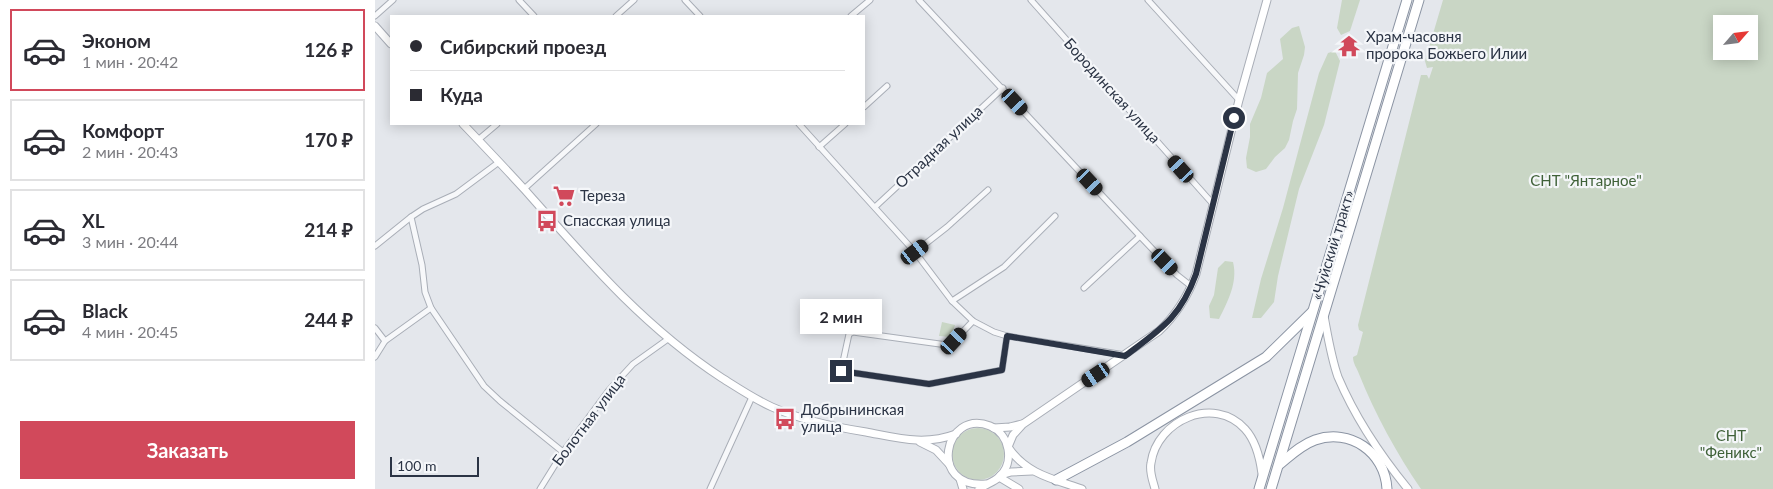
<!DOCTYPE html>
<html lang="ru">
<meta charset="utf-8">
<style>
:root{--surface:#fff;--page:#f2f2f3;--text:#2b2b33;--muted:#7c7c81;--line:#e1e1e2;--accent:#d1495b}
body{margin:0;font-family:Lato,sans-serif;background:var(--page);color:var(--text);height:100vh;display:flex;flex-direction:column;font-size:19px;white-space:nowrap}
*{box-sizing:border-box;margin:0}
p{font-size:16px;color:var(--muted)}
.icon{flex:none;width:28px;height:28px;fill:none;stroke:currentColor;stroke-width:2;stroke-linecap:round;stroke-linejoin:round}
.map{position:relative;flex:1;overflow:hidden}
.sheet{display:flex;flex-direction:column;background:var(--surface);width:375px}
.sheet>*{flex:none}
.banner{position:absolute;left:15px;top:15px;width:475px;height:110px;border-radius:0px;box-shadow:0 2px 12px #0003;display:grid;align-content:center;height:110px;padding:0 20px;background:var(--surface)}
.needle{width:32px;rotate:62deg}
.buttons{position:absolute;left:1338px;top:15px;display:grid;gap:10px}
.buttons a{display:grid;place-items:center;width:45px;height:45px;border-radius:0px;background:var(--surface);box-shadow:0 2px 12px #0003;font-size:25px}
.scale{position:absolute;left:15px;bottom:12px;width:89px;box-sizing:border-box;padding-left:5px;border:2px solid #2b3445;border-top:0;font-size:14px;line-height:18px;white-space:nowrap;color:#2b3445;-webkit-text-stroke:4px #f4f6f9;paint-order:stroke}
.end{position:absolute;width:22px;height:22px;margin:-11px;border:6px solid #2b3445;background:#fff;box-shadow:0 0 0 2px #fff}
.from{border-radius:50%}
.bubble{position:absolute;height:35px;border-radius:0px;background:var(--surface);box-shadow:0 2px 12px #0003;font-size:16px;font-weight:700;line-height:35px;text-align:center}
.car{position:absolute;width:15px;height:30px;margin:-15px -8px;border-radius:6px;box-shadow:0 0 4px 1px #0007;background:linear-gradient(#222 24%,#8ab4d8 0 40%,#222 0 76%,#8ab4d8 0 86%,#222 0)}
.banner b{display:flex;align-items:center;gap:18px;height:48px;font-size:19px}
.banner b+b{border-top:1px solid var(--line)}
.banner i{width:12px;height:12px;background:var(--text)}
ul{padding:9px 0 0;list-style:none}
li{display:flex;align-items:center;gap:15px;height:82px;margin:0 10px 8px;padding:0 10px;border:2px solid var(--line);border-radius:0px}
li div{flex:1}
li b{display:block;font-size:19px}
li em{font-style:normal;font-weight:700}
li.current{border-color:var(--accent)}
li>.icon{width:45px;height:45px;stroke-width:1.5}
.cta{display:flex;gap:10px;margin-top:auto;padding:10px 20px}
.cta a{flex:1;height:58px;border-radius:0px;background:var(--accent);color:#fff;font-size:20px;font-weight:700;line-height:58px;text-align:center}
main{display:flex;flex:1;min-height:0}
.map>svg:first-child{display:block}
.green{fill:#c9d6c5;fill-rule:evenodd}
.lines{fill:none;stroke-linecap:round;stroke-linejoin:round}
.street-casing{stroke:#a9aeb7;stroke-width:7}
.secondary-casing{stroke:#a9aeb7;stroke-width:9}
.highway-casing{stroke:#8b94a3;stroke-width:11}
.street{stroke:#f7f8fa;stroke-width:5}
.secondary{stroke:#fff;stroke-width:7}
.highway{stroke:#fff;stroke-width:9}
.route{stroke:#2b3445;stroke-width:6}
.labels{text-anchor:middle;stroke-width:4.5;stroke-linejoin:round;paint-order:stroke}
.poi-label{font-size:15px;fill:#2b3445;stroke:#f4f6f9;text-anchor:start}
.street-label{font-size:15px;fill:#2b3445;stroke:#f4f6f9}
.park-label{font-size:15px;fill:#3f6138;stroke:#f4f6f9}
</style>
<main>
<section class="sheet">
<ul>
<li class="current"><svg class="icon" aria-label="car" viewBox="0 0 24 24"><path d="M5 17H2v-5l4-1 3-4h7l3 4 3 1v5h-3M9 17h6M6 11h13"/><circle cx="7" cy="17" r="2"/><circle cx="17" cy="17" r="2"/></svg><div><b>Эконом</b><p>1 мин · 20:42</p></div><em>126 ₽</em></li>
<li><svg class="icon" aria-label="car" viewBox="0 0 24 24"><path d="M5 17H2v-5l4-1 3-4h7l3 4 3 1v5h-3M9 17h6M6 11h13"/><circle cx="7" cy="17" r="2"/><circle cx="17" cy="17" r="2"/></svg><div><b>Комфорт</b><p>2 мин · 20:43</p></div><em>170 ₽</em></li>
<li><svg class="icon" aria-label="car" viewBox="0 0 24 24"><path d="M5 17H2v-5l4-1 3-4h7l3 4 3 1v5h-3M9 17h6M6 11h13"/><circle cx="7" cy="17" r="2"/><circle cx="17" cy="17" r="2"/></svg><div><b>XL</b><p>3 мин · 20:44</p></div><em>214 ₽</em></li>
<li><svg class="icon" aria-label="car" viewBox="0 0 24 24"><path d="M5 17H2v-5l4-1 3-4h7l3 4 3 1v5h-3M9 17h6M6 11h13"/><circle cx="7" cy="17" r="2"/><circle cx="17" cy="17" r="2"/></svg><div><b>Black</b><p>4 мин · 20:45</p></div><em>244 ₽</em></li>
</ul>
<div class="cta"><a>Заказать</a></div>
</section>
<div class="map">
<svg width="1398" height="489" viewBox="0 0 1398 489">
<rect width="100%" height="100%" fill="#e4e7ec"/>
<g class="green">
<path d="M967,0H985L975,31L966,35L962,28Z"/>
<path d="M1068,0H1398V489H1046C1022,454 1000,414 984,374C982,368 978,364 978,357L982,355L988,332L984,330L983,325L1046,75H1052L1054,79L1058,67L1052,68L1050,61ZM1346,24H1374V51H1346Z"/>
<path d="M924,26L930,47L929,55L923,73L922,109L918,121L914,140L910,148L900,157L891,169L881,172L872,168L871,158L875,137V124L886,98L892,73L908,59L905,39L917,28Z"/>
<path d="M960,51L965,61L949,125L924,189L903,276L899,302L886,318H877L886,279L908,208L944,73L953,53Z"/>
<path d="M850,261L858,262C863,282 853,301 844,319L835,318L834,306L839,295L843,268Z"/>
<path d="M567,322L580,325L576,337L564,336Z"/>
<circle cx="603" cy="454" r="26"/>
</g>
<g class="lines">
<g class="street-casing">
<g id="street">
<path d="M144,0L159,16"/>
<path d="M310,0L325,16"/>
<path d="M544,0L765,236L802,275L816,286"/>
<path d="M656,0L838,204"/>
<path d="M773,0L864,100"/>
<path d="M0,16L18,0"/>
<path d="M241,16L259,0"/>
<path d="M476,16L495,0"/>
<path d="M489,107L512,86"/>
<path d="M424,124L540,252L577,301L598,321L619,332L632,336L750,355"/>
<path d="M103,140L122,124"/>
<path d="M444,147L470,124"/>
<path d="M124,162L81,194L48,209L36,217L47,265L50,292L56,308L109,386L125,401L188,452"/>
<path d="M149,189L221,124"/>
<path d="M500,207L628,88"/>
<path d="M0,246L36,217"/>
<path d="M540,252L572,227L613,190"/>
<path d="M709,288L765,236"/>
<path d="M577,301L629,267L680,216"/>
<path d="M598,321L579,341L572,345L478,332L474,334L466,371L554,384L627,370L632,336"/>
<path d="M0,328L10,341"/>
<path d="M0,357L10,341L56,308"/>
<path d="M165,489L188,452L234,390L258,364L293,339"/>
<path d="M335,489L377,397"/>
</g>
</g>
<g class="secondary-casing">
<g id="secondary">
<path d="M0,26L16,44"/>
<path d="M88,124C109,146 130,168 150,190C211,259 269,327 347,378C363,388 379,399 397,407C426,420 459,427 491,432C523,438 549,446 581,434"/>
<path d="M949,316C953,337 956,357 963,377C980,417 1006,456 1033,489"/>
<path d="M619,428L635,427L647,424"/>
<path d="M545,442L561,450L574,464"/>
<path d="M626,475L636,472L657,471"/>
<path d="M624,477L644,489"/>
<path d="M585,479L588,489"/>
<path d="M604,489C611,484 619,482 624,477C640,463 635,434 615,426C569,408 552,489 611,484"/>
<path d="M707,489C678,479 651,474 633,447L638,435L648,424L784,331C801,315 813,296 821,274L864,100L892,0"/>
<path d="M780,489C778,481 774,472 776,463C782,420 839,395 870,429C881,441 885,458 887,474"/>
</g>
</g>
<g class="highway-casing">
<g id="highway">
<path d="M905,464C916,455 926,445 940,440C975,428 1010,452 1012,489"/>
<path d="M681,480L752,442L891,357L937,312"/>
<path d="M884,489L1032,0"/>
<path d="M896,489L1044,0"/>
</g>
</g>
<use href="#street" class="street"/>
<use href="#secondary" class="secondary"/>
<use href="#highway" class="highway"/>
</g>
<g class="lines">
<path class="route" d="M466,371L554,384L627,370L632,336L750,356C786,329 805,318 821,274L859,118"/>
</g>
<defs>
<g id="temple-bare" transform="scale(1.725)"><path d="M0-6L5-2H3V0L6.5 2.5H4V6H1.5V3h-3V6H-4V2.5H-6.5L-3 0V-2H-5Z" fill="#d1495b" stroke="#f4f6f9" stroke-width="2.5" paint-order="stroke"/></g>
<g id="supermarket-bare" transform="scale(1.725)"><path d="M-6-5.5h2.5l.6 2H6L4.5 2H-2.5L-4.4-4H-6ZM-1.5 3.2a1.3 1.3 0 1 0 .1 0ZM3 3.2a1.3 1.3 0 1 0 .1 0Z" fill="#d1495b" stroke="#f4f6f9" stroke-width="2.5" paint-order="stroke"/></g>
<g id="bus-bare" transform="scale(1.725)"><path d="M-5-6H5V4H4V6H2V4H-2V6H-4V4H-5ZM-3.5-4V0h7V-4ZM-3.5 1.2v1.5H-2V1.2ZM2 1.2v1.5H3.5V1.2Z" fill="#d1495b" stroke="#f4f6f9" stroke-width="2.5" paint-order="stroke"/></g>
</defs>
<g fill-rule="evenodd">
<use href="#temple-bare" x="974" y="46"/>
<use href="#supermarket-bare" x="189" y="196"/>
<use href="#bus-bare" x="172" y="221"/>
<use href="#bus-bare" x="410" y="419"/>
</g>
<g class="labels">
<g class="poi-label">
<text x="991" y="42">Храм-часовня<tspan x="991" dy="17">пророка Божьего Илии</tspan></text>
<text x="205" y="201">Тереза</text>
<text x="188" y="226">Спасская улица</text>
<text x="426" y="415">Добрынинская<tspan x="426" dy="17">улица</tspan></text>
</g>
<g class="street-label">
<text transform="translate(737 91) rotate(48)" y="5">Бородинская улица</text>
<text transform="translate(564 147) rotate(-43)" y="5">Отрадная улица</text>
<text transform="translate(958 245) rotate(-73)" y="5">«Чуйский тракт»</text>
<text transform="translate(214 420) rotate(-53)" y="5">Болотная улица</text>
</g>
<g class="park-label">
<text x="1211" y="186">СНТ "Янтарное"</text>
<text x="1356" y="441">СНТ<tspan x="1356" dy="17">"Феникс"</tspan></text>
</g>
</g>
</svg>
<div class="buttons">
<a><svg class="needle" viewBox="-14 -14 28 28"><path d="M0-13l5 13h-10z" fill="#e53935"/><path d="M0 13l5-13h-10z" fill="#7c7c81"/></svg></a>
</div>
<div class="scale">100 m</div>
<i class="end from" style="left:859px;top:118px"></i>
<i class="end" style="left:466px;top:371px"></i>
<div class="bubble" style="left:425px;top:299px;width:82px">2 мин</div>
<i class="car" style="left:640px;top:102px;rotate:137deg"></i>
<i class="car" style="left:806px;top:169px;rotate:318deg"></i>
<i class="car" style="left:715px;top:182px;rotate:137deg"></i>
<i class="car" style="left:540px;top:252px;rotate:53deg"></i>
<i class="car" style="left:790px;top:262px;rotate:136deg"></i>
<i class="car" style="left:579px;top:341px;rotate:43deg"></i>
<i class="car" style="left:721px;top:375px;rotate:236deg"></i>
<div class="banner">
<b><i class="from"></i>Сибирский проезд</b>
<b><i></i>Куда</b>
</div>
</div>
</main>
